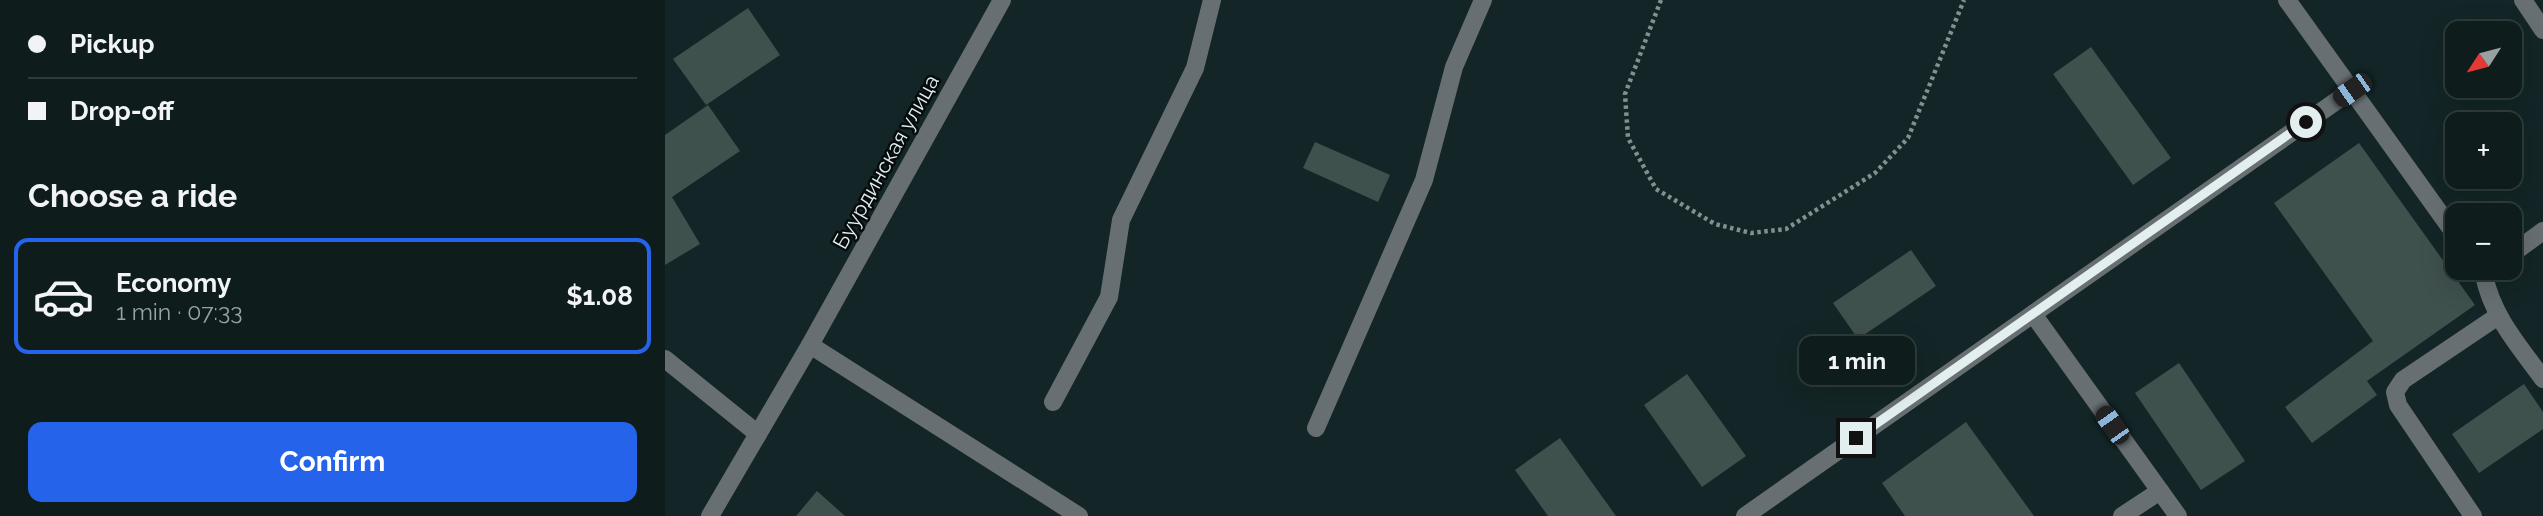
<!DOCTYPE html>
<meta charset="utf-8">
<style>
:root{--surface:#0e1c1c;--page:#1c2929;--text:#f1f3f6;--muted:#9ba1a3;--line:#2e3a3b;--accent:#2563eb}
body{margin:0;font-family:Raleway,sans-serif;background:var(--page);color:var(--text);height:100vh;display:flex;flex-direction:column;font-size:26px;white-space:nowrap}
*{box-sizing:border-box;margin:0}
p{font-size:23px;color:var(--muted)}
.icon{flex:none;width:38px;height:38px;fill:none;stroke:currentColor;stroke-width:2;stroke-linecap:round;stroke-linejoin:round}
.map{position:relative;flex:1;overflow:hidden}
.panel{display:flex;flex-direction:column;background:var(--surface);width:665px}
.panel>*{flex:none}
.guide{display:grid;align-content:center;height:154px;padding:0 28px;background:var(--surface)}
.needle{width:46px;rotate:234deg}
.buttons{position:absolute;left:1780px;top:21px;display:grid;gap:14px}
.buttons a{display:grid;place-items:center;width:77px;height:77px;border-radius:14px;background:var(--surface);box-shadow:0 7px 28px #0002,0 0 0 2px var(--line);font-size:35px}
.end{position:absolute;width:32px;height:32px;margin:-16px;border:9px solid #e3eeef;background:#111;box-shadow:0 0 0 4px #111}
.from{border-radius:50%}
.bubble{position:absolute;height:49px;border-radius:14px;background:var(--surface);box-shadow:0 7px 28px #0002,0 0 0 2px var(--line);font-size:23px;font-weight:700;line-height:49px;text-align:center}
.car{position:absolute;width:21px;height:42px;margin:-21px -10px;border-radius:9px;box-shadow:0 0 5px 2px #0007;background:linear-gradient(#222 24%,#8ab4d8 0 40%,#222 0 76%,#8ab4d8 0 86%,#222 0)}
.guide b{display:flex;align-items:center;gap:24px;height:66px;font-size:26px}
.guide b+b{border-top:2px solid var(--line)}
.guide i{width:18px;height:18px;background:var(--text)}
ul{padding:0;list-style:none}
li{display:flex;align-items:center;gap:21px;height:116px;margin:0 14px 10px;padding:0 14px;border:4px solid var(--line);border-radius:14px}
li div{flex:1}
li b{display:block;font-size:26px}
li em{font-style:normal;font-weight:700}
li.active{border-color:var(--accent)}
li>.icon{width:63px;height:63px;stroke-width:1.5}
h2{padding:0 28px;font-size:32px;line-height:84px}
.action{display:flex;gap:14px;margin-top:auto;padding:14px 28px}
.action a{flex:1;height:80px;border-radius:14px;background:var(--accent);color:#fff;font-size:28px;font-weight:700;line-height:80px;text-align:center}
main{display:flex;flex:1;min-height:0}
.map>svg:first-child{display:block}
.building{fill:#3f514d}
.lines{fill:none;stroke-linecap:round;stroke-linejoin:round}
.path{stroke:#829091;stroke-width:4.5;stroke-dasharray:3.5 3.5;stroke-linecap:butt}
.minor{stroke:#686f72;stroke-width:18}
.route{stroke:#e3eeef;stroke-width:9}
.labels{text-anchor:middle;stroke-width:5;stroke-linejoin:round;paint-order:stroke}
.street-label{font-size:21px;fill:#e3eeef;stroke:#060c0d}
</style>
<main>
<section class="panel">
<div class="guide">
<b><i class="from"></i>Pickup</b>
<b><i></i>Drop-off</b>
</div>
<h2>Choose a ride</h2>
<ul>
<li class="active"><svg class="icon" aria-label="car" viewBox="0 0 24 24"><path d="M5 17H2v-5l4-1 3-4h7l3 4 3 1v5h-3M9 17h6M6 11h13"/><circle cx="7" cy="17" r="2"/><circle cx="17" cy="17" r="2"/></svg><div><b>Economy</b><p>1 min · 07:33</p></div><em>$1.08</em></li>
</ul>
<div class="action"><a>Confirm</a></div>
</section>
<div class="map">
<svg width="1878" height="516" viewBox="0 0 1878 516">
<rect width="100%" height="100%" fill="#132526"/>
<g class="building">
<path d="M83,8L115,55L41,105L8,59Z"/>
<path d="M1426,47L1506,158L1468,185L1388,74Z"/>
<path d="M43,105L75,151L7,197L35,244L0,265V135Z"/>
<path d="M650,142L725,175L713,202L638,168Z"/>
<path d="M1694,143L1810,305L1702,381L1712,395L1647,443L1620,407L1708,341L1609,203Z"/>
<path d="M1246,250L1271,286L1193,339L1168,303Z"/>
<path d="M1514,363L1580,461L1536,490L1470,393Z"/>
<path d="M1022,374L1081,456L1037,487L979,405Z"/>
<path d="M1859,384L1878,412V429L1814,473L1787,434Z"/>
<path d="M1301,422L1369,516H1240L1217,483Z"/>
<path d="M895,438L951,516H883L850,470Z"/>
<path d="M152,491L180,516H131Z"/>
</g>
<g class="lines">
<path class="path" d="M996,0L960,94L963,138L991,189L1050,224L1086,233L1121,229L1210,173L1243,138L1299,0"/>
<g class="minor">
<path d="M1622,0L1792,237"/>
<path d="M1858,0L1878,30"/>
<path d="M1844,256L1878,231"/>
<path d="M1829,268L1819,275C1827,316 1854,346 1878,379"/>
<path d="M1368,314L1513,516"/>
<path d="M145,345L414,516"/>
<path d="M0,359L93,434"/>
<path d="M388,402L444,297L456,220L530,68L547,0"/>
<path d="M651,428L759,180L789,67L818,0"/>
<path d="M45,516L145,345L337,0"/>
<path d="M1080,516L1687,90"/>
<path d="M1457,516L1495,491"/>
<path d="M1808,516L1733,405L1730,392L1738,380L1833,316"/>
</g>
</g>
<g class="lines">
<path class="route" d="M1191,438L1641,122"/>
</g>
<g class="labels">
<g class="street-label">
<text transform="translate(221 162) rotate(-61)" y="7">Буурдинская улица</text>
</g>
</g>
</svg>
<div class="buttons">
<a><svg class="needle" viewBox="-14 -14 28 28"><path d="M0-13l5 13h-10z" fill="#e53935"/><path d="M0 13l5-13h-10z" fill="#9ba1a3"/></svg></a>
<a>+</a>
<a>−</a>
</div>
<i class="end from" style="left:1641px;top:122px"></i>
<i class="end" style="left:1191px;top:438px"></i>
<div class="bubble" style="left:1134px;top:336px;width:116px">1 min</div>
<i class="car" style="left:1687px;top:90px;rotate:235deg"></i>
<i class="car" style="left:1447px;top:425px;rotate:325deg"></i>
</div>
</main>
